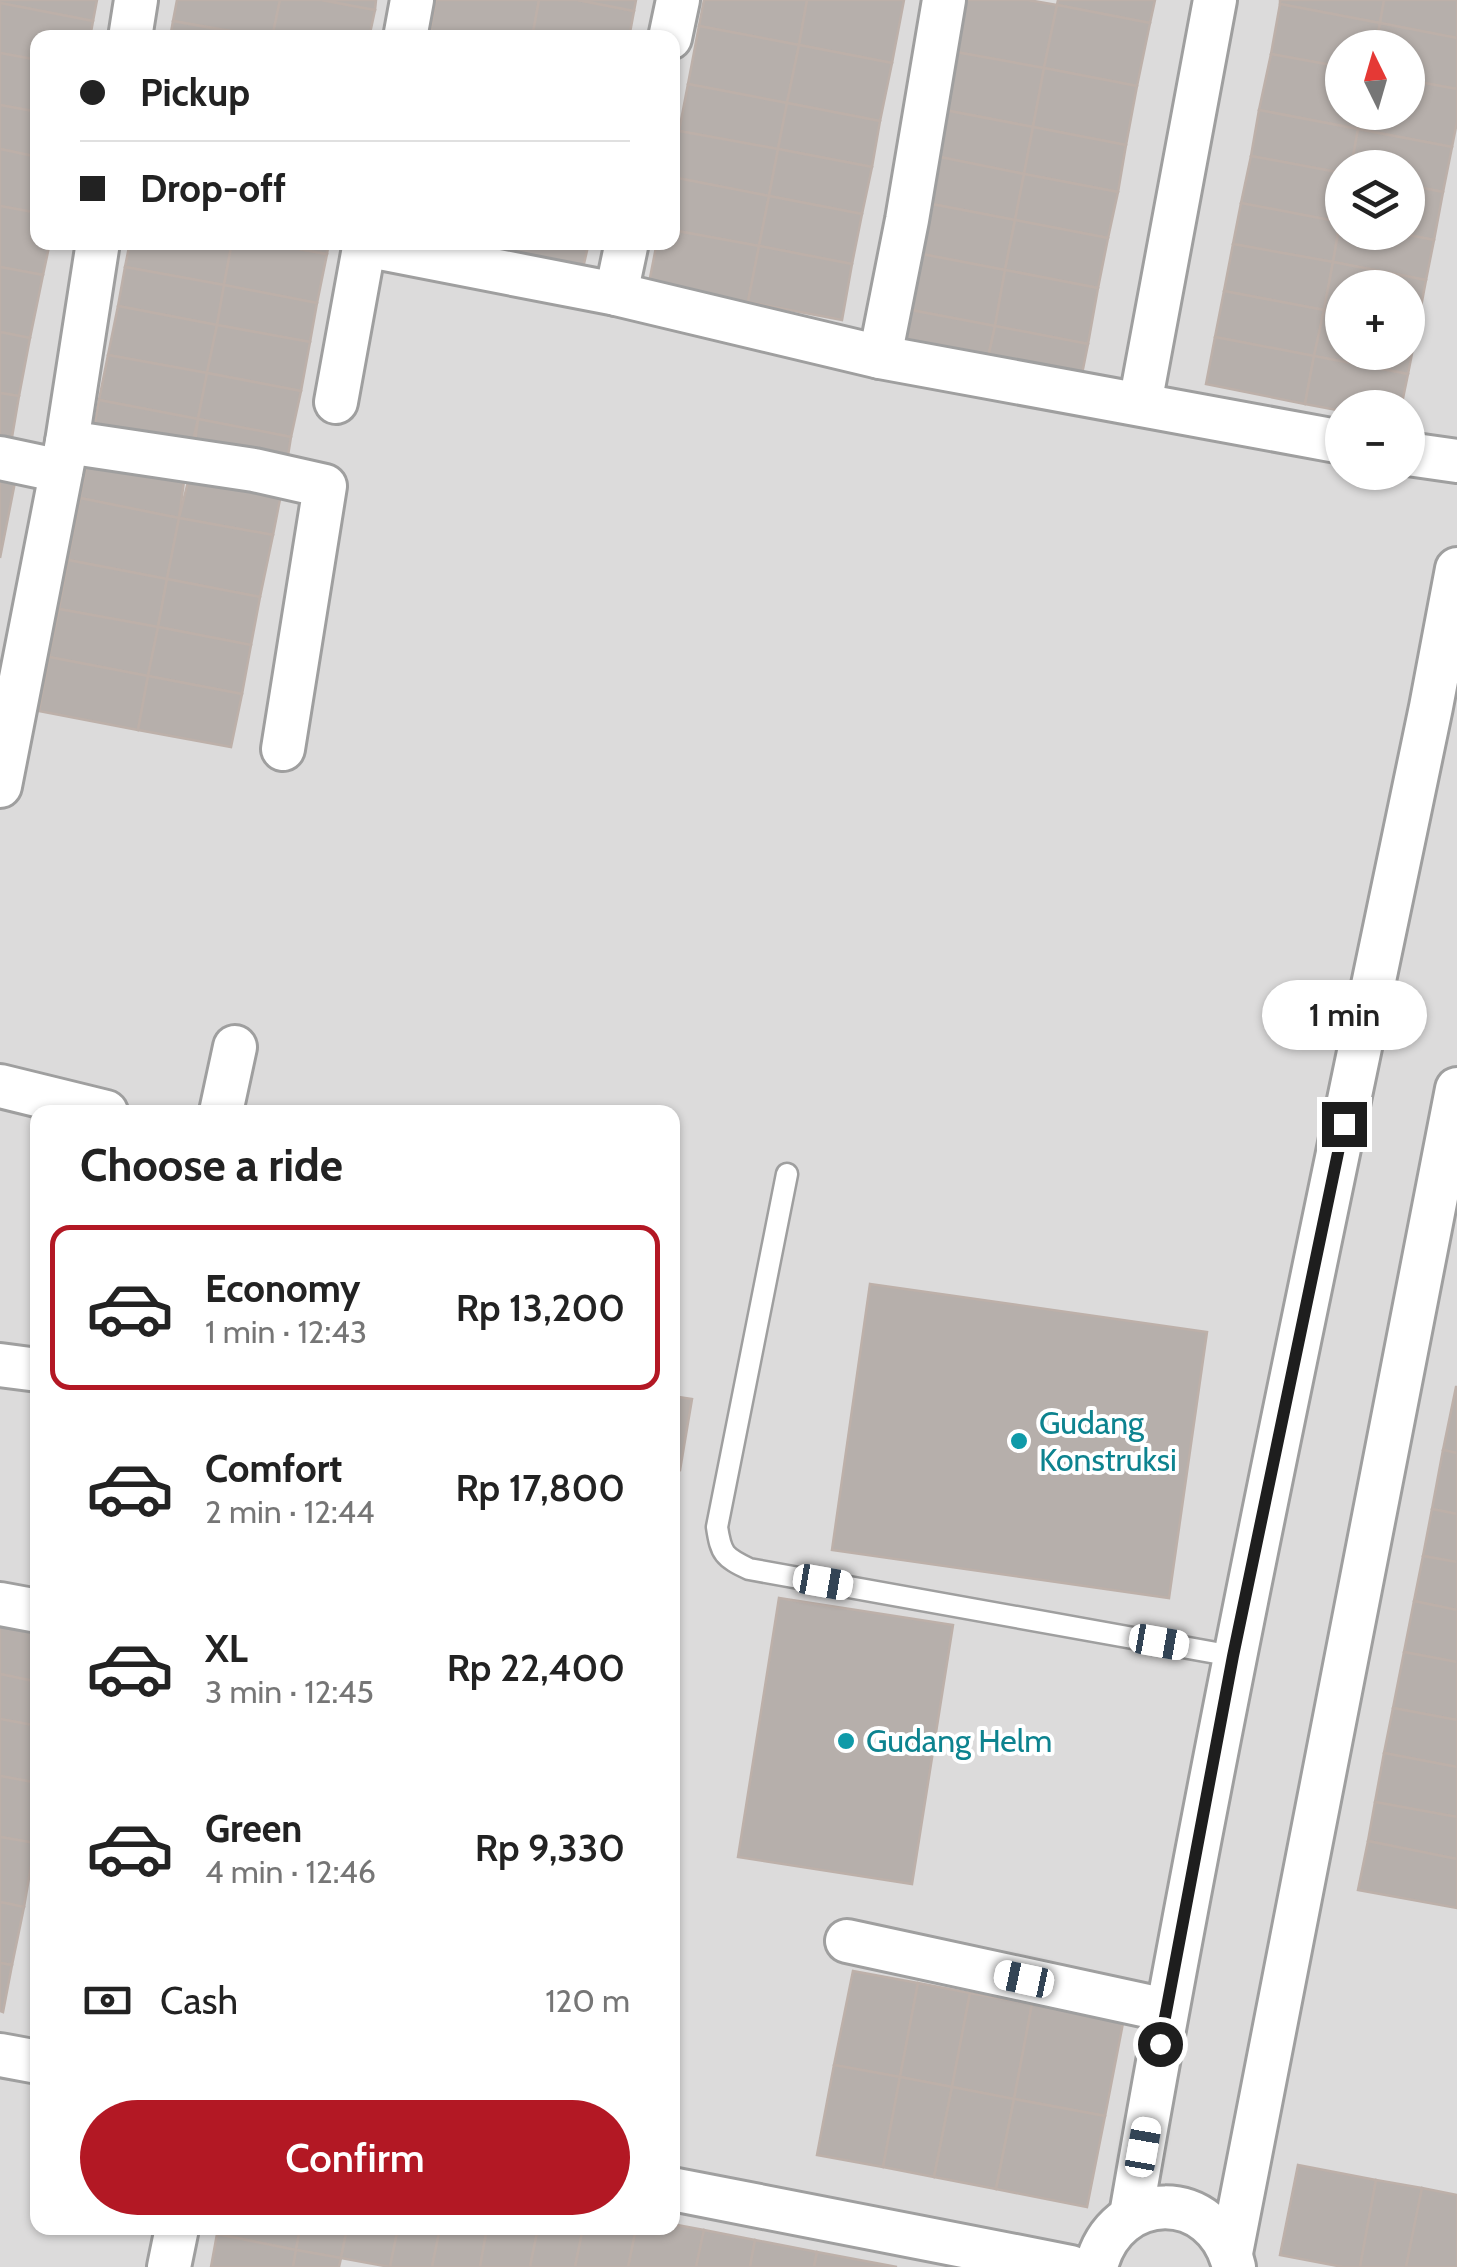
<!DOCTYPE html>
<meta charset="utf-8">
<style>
:root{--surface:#fff;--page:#f6f6f6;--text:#222;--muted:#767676;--line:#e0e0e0;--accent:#b31824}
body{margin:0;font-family:Cabin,sans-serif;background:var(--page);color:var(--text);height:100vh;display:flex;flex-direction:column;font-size:38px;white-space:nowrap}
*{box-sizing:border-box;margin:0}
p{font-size:32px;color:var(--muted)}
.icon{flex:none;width:55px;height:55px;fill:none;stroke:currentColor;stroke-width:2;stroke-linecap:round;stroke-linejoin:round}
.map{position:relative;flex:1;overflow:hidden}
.sheet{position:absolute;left:30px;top:1105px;width:650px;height:1130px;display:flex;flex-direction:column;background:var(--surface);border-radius:20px;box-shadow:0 2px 8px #0004}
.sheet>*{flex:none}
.top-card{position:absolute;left:30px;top:30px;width:650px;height:220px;border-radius:20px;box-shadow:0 2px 8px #0004;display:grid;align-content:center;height:220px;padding:0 50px;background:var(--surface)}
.needle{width:65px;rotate:355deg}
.controls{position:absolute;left:1325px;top:30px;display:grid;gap:20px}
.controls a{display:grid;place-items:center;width:100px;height:100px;border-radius:50%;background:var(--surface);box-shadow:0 2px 8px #0004;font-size:50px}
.end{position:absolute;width:45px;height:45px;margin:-22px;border:12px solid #1e1e1e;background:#fff;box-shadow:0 0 0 5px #fff}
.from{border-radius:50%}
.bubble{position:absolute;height:70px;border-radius:35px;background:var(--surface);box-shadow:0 2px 8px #0004;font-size:32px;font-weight:600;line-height:70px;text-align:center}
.car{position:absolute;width:30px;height:60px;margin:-30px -15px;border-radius:12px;box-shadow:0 0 8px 2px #0007;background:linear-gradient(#fff 24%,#345 0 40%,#fff 0 76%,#345 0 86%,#fff 0)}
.top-card b{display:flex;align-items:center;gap:35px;height:95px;font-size:38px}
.top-card b+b{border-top:2px solid var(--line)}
.top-card i{width:25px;height:25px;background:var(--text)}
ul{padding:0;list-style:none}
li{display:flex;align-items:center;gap:30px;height:165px;margin:0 20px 15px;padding:0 30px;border:5px solid transparent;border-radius:20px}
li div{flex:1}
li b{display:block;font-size:38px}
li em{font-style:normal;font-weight:600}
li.selected{border-color:var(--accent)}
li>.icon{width:90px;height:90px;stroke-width:1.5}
h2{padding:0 50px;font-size:45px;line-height:120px}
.pay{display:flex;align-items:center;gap:25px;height:110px;padding:0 50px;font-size:38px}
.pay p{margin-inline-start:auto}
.button{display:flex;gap:20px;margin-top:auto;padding:20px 50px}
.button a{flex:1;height:115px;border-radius:60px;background:var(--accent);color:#fff;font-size:40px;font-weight:600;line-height:115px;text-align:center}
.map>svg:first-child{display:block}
.residential{fill:#dcdbdb;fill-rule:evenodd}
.building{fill:#b6afab;stroke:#bdb0a9;stroke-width:2.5}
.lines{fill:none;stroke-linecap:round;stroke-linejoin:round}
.service-casing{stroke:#9f9f9f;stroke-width:25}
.minor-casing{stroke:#9f9f9f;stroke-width:48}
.service{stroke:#fff;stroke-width:20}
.minor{stroke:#fff;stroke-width:42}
.route{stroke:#1e1e1e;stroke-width:12}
.culture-dot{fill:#0f9aa8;stroke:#fff;stroke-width:4}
.labels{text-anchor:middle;stroke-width:8;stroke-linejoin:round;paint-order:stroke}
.culture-label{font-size:32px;fill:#0d838f;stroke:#fff;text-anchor:start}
</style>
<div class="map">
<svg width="1457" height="2267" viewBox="0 0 1457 2267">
<rect width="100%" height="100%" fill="#edeae5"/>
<path class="residential" d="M0,0H1457V2267H0ZM38,38H672V242H38ZM1342,48H1408V112H1342ZM1342,168H1408V232H1342ZM1342,288H1408V352H1342ZM1342,408H1408V472H1342ZM38,1112H672V2228H38Z"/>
<g class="building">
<path d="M0,0H97L93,21L0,3Z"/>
<path d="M177,0H280L272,38L173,21Z"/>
<path d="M280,0H322L375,10L369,38H272Z"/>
<path d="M322,0H376L375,10Z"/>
<path d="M436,0H539L532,38H457L430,32Z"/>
<path d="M539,0H578L634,11L629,38H532Z"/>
<path d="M578,0H636L634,11Z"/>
<path d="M704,0H807L799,45L699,26Z"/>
<path d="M807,0H904L892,63L799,45Z"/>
<path d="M955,0H1028L1057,5L1044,68L945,50Z"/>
<path d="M1058,0H1155L1150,23L1057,5Z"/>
<path d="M1280,0H1384L1380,23L1280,4Z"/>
<path d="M1384,0H1457V38L1380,23Z"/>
<path d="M0,3L93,21L90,38H38V60L0,53Z"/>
<path d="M1280,4L1380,23L1375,48H1342V67L1271,54Z"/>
<path d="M1057,5L1150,23L1137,86L1044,68Z"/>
<path d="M173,21L264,38H170Z"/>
<path d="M1380,23L1457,38V89L1408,80V48H1375Z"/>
<path d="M699,26L799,45L787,103L688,84Z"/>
<path d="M799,45L892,63L880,121L787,103Z"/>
<path d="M945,50L1044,68L1033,127L934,108Z"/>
<path d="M0,53L38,60V112L0,105Z"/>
<path d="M1271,54L1342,67V112H1361L1358,129L1259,110Z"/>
<path d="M1044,68L1137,86L1126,145L1033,127Z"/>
<path d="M1408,80L1457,89V122L1452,147L1358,129L1361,112H1408Z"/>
<path d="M688,84L787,103L778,149L679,131Z"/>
<path d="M787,103L880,121L872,167L778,149Z"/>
<path d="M0,105L38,112V157L0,149Z"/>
<path d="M934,108L1033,127L1024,174L925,154Z"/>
<path d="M1259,110L1358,129L1351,168H1342V173L1251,156Z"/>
<path d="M1033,127L1126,145L1118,192L1024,174Z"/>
<path d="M1358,129L1452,147L1443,192L1408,185V168H1351Z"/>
<path d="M679,131L778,149L769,196L672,177V163Z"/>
<path d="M0,149L38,157V213L0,206Z"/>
<path d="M778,149L872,167L862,214L769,196Z"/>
<path d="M925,154L1024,174L1015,220L916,201Z"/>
<path d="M1251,156L1342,173L1340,222L1241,203Z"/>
<path d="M1024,174L1118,192L1108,238L1015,220Z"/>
<path d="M672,177L769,196L759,246L672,230Z"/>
<path d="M1408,185L1443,192L1434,240L1393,232H1408Z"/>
<path d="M769,196L862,214L852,264L759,246Z"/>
<path d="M916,201L1015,220L1005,270L906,251Z"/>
<path d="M1241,203L1340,222L1333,262L1233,244Z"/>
<path d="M0,206L38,213V242H50L43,275L0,267Z"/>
<path d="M1015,220L1108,238L1098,288L1005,270Z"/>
<path d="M1340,222L1342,223V232H1393L1434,240L1426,280L1333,262Z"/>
<path d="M672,230L759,246L748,302L649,283L657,242H672Z"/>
<path d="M130,242H232L224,285L125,267Z"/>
<path d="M232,242H261L327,254L317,303L224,285Z"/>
<path d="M261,242H329L327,254Z"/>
<path d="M492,242H589L583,268L490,250Z"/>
<path d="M1233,244L1333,262L1324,310L1224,291Z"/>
<path d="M759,246L852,264L842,320L748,302Z"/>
<path d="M906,251L1005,270L995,326L895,307Z"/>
<path d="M1333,262L1426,280L1417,328L1408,326V288H1342V314L1324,310Z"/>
<path d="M0,267L43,275L30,338L0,332Z"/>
<path d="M125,267L224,285L217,325L118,306Z"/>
<path d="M1005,270L1098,288L1088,344L995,326Z"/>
<path d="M224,285L317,303L310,342L217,325Z"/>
<path d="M1224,291L1324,310L1314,356L1215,337Z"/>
<path d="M118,306L217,325L207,373L108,355Z"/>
<path d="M895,307L995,326L985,371L886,353Z"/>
<path d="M1324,310L1342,314V352H1408V326L1417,328L1408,374L1314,356Z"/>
<path d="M217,325L310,342L301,391L207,373Z"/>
<path d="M995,326L1088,344L1079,389L985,371Z"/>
<path d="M0,332L30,338L19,396L0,393Z"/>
<path d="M1215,337L1314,356L1305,404L1206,384Z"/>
<path d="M108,355L207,373L198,419L99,400Z"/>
<path d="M1314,356L1408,374L1401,408H1342V411L1305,404Z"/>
<path d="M207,373L301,391L291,437L198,419Z"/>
<path d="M0,393L19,396L11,443L0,441Z"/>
<path d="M99,400L198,419L189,457L92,439Z"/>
<path d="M198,419L291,437L285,474L193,458Z"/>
<path d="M90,447L185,474L179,518L80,498Z"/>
<path d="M0,463L18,467L0,558Z"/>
<path d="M191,470L283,484L273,535L179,518Z"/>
<path d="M80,498L179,518L167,579L68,560Z"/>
<path d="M179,518L273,535L260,597L167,579Z"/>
<path d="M68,560L167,579L158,627L59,609Z"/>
<path d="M167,579L260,597L251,645L158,627Z"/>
<path d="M59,609L158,627L148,676L49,657Z"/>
<path d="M158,627L251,645L242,694L148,676Z"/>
<path d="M49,657L148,676L138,730L39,711Z"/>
<path d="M148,676L242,694L231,747L138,730Z"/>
<path d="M870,1284L1207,1332L1169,1598L832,1550Z"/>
<path d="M1456,1387H1457V1453L1443,1450Z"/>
<path d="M672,1396L692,1399L680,1470L672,1469Z"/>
<path d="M1443,1450L1457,1453V1514L1432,1509Z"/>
<path d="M1432,1509L1457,1514V1562L1423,1556Z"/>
<path d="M1423,1556L1457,1562V1610L1414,1601Z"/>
<path d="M779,1598L953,1625L912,1884L738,1857Z"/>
<path d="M1414,1601L1457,1610V1662L1404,1652Z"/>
<path d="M0,1623L38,1630V1682L0,1674Z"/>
<path d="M1404,1652L1457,1662V1720L1393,1708Z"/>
<path d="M0,1674L38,1682V1726L0,1719Z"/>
<path d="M1393,1708L1457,1720V1767L1384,1753Z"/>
<path d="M0,1719L38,1726V1783L0,1776Z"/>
<path d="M1384,1753L1457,1767V1817L1375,1802Z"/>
<path d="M0,1776L38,1783V1832L35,1843L0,1837Z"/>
<path d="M1375,1802L1457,1817V1859L1368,1841Z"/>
<path d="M0,1837L35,1843L24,1907L0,1902Z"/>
<path d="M1368,1841L1457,1859V1908L1358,1890Z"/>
<path d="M0,1902L24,1907L12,1965L0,1963Z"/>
<path d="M0,1963L12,1965L3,2012L0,2011Z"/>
<path d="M853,1971L918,1983L900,2077L834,2065Z"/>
<path d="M918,1983L970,1993L952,2087L900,2077Z"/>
<path d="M970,1993L1032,2004L1014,2099L952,2087Z"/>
<path d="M1032,2004L1123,2023L1105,2116L1014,2099Z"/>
<path d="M834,2065L900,2077L883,2167L817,2155Z"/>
<path d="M900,2077L952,2087L934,2177L883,2167Z"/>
<path d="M952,2087L1014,2099L996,2189L934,2177Z"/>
<path d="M1014,2099L1105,2116L1087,2207L996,2189Z"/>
<path d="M1298,2165L1376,2180L1360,2267H1343L1280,2255Z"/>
<path d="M1376,2180L1422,2188L1406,2267H1360Z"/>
<path d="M1422,2188L1457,2195V2267H1406Z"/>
<path d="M672,2224L704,2230L696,2267H628L636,2228H672Z"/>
<path d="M218,2228H300L296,2250L217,2234Z"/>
<path d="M300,2228H347L341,2258L296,2250Z"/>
<path d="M347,2228H398L390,2267L341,2258Z"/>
<path d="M398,2228H440L432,2267H390Z"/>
<path d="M440,2228H487L480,2267H432Z"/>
<path d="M487,2228H538L530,2267H480Z"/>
<path d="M538,2228H583L575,2267H530Z"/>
<path d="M583,2228H636L628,2267H575Z"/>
<path d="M704,2230L755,2240L750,2267H696Z"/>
<path d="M217,2234L296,2250L293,2267H211Z"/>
<path d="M755,2240L817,2252L814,2267H750Z"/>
<path d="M296,2250L341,2258L339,2267H293Z"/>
<path d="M817,2252L897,2267H814Z"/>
</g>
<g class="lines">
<g class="service-casing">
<path id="service" d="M787,1174L717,1527C721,1554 724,1557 749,1569L1233,1656"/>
</g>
<g class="minor-casing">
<g id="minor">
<path d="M130,38L136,0"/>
<path d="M405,38L412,0"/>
<path d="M670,38L678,0"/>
<path d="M364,245L616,294L880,357L1342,442"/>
<path d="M616,294L627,242"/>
<path d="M880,357L907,220L944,0"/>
<path d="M336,402L365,242"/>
<path d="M1140,404L1215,0"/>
<path d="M67,442L254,470L325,486L283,749"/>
<path d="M1408,454L1457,461"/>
<path d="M0,458L61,471"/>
<path d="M0,786L67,442L98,242"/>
<path d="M0,1086L106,1112"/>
<path d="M221,1112L235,1047"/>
<path d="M0,1365L38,1370"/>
<path d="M0,1604L38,1611"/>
<path d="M847,1941L1166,2010"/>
<path d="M0,2055L38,2062"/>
<path d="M672,2189L1071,2267"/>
<path d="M1131,2215C1218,1710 1327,1209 1431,707L1457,569"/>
<path d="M1231,2253L1457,1089"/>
<path d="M169,2267L177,2228"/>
<path d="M1096,2267C1115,2188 1215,2187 1234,2267"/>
</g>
</g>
<use href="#service" class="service"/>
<use href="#minor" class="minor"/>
</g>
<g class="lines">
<path class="route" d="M1160,2044L1233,1656L1344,1124"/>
</g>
<g class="culture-dot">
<circle cx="1019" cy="1441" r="10"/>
<circle cx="846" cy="1741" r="10"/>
</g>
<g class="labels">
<g class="culture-label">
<text x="1039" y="1434">Gudang<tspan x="1039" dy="37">Konstruksi</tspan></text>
<text x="866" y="1752">Gudang Helm</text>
</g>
</g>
</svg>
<div class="controls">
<a><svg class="needle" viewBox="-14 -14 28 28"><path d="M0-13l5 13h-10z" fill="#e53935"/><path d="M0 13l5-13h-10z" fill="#767676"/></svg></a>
<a><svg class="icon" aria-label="layers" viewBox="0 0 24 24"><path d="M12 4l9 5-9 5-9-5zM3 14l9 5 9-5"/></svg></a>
<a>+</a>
<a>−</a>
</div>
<i class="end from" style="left:1160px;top:2044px"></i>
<i class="end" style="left:1344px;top:1124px"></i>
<div class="bubble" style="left:1262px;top:980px;width:165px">1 min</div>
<i class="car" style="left:823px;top:1582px;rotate:100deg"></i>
<i class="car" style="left:1159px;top:1642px;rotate:100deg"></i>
<i class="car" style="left:1024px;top:1979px;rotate:282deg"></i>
<i class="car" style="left:1143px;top:2147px;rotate:10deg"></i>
<div class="top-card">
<b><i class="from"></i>Pickup</b>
<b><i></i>Drop-off</b>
</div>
<section class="sheet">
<h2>Choose a ride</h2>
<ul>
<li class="selected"><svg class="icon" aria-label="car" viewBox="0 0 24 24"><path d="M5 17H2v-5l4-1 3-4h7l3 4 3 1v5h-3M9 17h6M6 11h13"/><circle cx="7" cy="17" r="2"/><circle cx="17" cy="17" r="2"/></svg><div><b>Economy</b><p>1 min · 12:43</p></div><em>Rp 13,200</em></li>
<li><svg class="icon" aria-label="car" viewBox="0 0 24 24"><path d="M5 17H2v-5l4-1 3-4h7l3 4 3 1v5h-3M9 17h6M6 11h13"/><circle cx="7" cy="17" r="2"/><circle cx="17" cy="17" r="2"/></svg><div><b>Comfort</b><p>2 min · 12:44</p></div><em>Rp 17,800</em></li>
<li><svg class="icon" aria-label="car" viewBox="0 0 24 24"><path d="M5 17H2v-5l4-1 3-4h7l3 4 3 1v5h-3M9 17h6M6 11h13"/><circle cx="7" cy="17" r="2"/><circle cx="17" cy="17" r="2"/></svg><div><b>XL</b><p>3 min · 12:45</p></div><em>Rp 22,400</em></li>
<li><svg class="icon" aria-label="car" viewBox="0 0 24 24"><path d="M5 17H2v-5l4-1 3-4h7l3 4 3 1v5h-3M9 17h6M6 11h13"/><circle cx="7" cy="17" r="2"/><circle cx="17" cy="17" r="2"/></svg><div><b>Green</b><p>4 min · 12:46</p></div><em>Rp 9,330</em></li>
</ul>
<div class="pay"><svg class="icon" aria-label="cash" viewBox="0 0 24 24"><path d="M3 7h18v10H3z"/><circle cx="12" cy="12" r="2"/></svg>Cash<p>120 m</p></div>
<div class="button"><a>Confirm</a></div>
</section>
</div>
